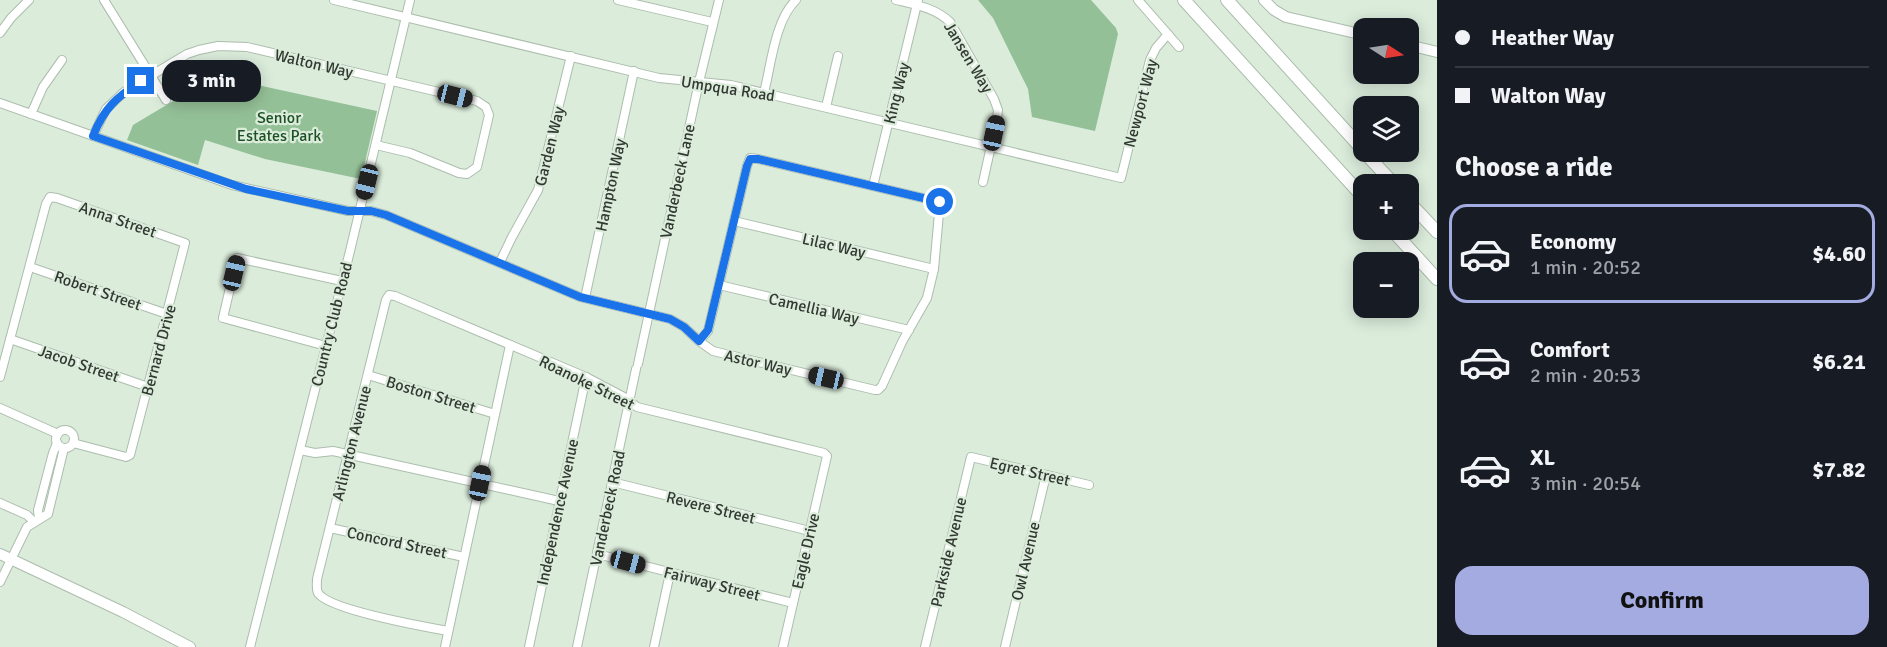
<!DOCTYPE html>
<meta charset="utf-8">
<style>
:root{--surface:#171b24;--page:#242831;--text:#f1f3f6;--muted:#9ea1a6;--line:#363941;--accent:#a3abe1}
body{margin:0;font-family:Signika,sans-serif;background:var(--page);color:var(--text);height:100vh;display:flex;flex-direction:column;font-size:22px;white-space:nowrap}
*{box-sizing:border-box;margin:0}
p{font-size:20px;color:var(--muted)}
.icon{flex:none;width:33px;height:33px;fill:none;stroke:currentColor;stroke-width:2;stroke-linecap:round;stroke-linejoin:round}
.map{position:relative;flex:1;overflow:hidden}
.drawer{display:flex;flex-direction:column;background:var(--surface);width:450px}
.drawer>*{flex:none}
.guide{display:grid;align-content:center;height:132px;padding:0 18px;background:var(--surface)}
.needle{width:39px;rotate:102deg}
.controls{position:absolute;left:1353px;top:18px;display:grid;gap:12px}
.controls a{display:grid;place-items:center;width:66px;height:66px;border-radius:12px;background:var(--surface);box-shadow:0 3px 15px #0003;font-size:30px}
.end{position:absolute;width:27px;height:27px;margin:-14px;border:8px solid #1a73e8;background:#fff;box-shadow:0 0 0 3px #fff}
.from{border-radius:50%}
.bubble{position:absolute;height:42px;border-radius:18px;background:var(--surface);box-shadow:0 3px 15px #0003;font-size:20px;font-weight:700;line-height:42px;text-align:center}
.car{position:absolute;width:18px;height:36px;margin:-18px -9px;border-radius:8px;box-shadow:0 0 4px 2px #0007;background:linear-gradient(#222 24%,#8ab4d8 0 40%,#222 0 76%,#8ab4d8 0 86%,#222 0)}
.guide b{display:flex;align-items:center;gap:21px;height:57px;font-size:22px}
.guide b+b{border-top:2px solid var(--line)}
.guide i{width:15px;height:15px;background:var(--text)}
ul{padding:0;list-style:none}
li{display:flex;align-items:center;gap:18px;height:99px;margin:0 12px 9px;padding:0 6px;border:3px solid transparent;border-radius:18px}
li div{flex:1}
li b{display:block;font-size:22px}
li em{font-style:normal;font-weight:700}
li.selected{border-color:var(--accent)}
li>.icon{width:54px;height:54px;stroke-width:1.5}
h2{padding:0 18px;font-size:27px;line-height:72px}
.primary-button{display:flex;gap:12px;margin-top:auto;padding:12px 18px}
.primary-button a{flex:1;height:69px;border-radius:18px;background:var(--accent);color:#111;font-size:24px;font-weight:700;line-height:69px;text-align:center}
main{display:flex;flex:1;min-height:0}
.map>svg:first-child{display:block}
.green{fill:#94c097}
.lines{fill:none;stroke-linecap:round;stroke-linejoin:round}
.minor-casing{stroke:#acbdad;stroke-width:10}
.major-casing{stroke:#acbdad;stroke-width:12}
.highway-casing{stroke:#acbdad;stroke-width:14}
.minor{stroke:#fff;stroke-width:8}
.major{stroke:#fff;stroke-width:10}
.highway{stroke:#fff;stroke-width:12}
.route{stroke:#1a73e8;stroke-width:8}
.labels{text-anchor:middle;stroke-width:4.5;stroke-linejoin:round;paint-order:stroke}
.street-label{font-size:16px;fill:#323932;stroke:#dbecdb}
.park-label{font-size:16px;fill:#1d5025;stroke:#dbecdb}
</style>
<main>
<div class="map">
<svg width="1437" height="647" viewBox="0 0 1437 647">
<rect width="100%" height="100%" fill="#dbecdb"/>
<g class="green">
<path d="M978,0H1091L1116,28L1118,34L1095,131L1032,117L1028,89L993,18Z"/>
<path d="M230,79L377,111L361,179L265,159L205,140L198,165L127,140L133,125L195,88Z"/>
</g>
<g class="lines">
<g class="minor-casing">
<g id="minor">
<path d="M104,0L166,100"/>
<path d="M334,0L659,78L731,85L764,93L1121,178L1150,60L1156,48L1168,34"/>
<path d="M618,0L712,22"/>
<path d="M896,0C917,5 935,8 950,22L994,99L998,110L997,119L983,182"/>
<path d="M1138,0L1179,47"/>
<path d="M0,33L11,18L29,0"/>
<path d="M764,93C771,65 775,20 796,0"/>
<path d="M0,103L232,185L348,211H371L386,215L580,297L670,319L684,327L699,341L713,351L875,390H878L882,386L902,342L927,298L934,269L940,202L758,159L750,158L747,166L708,331L699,341"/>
<path d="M826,107L838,56"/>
<path d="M31,114L43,87L62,60"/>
<path d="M93,136L106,109L124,92L187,54L199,50L218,46L247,47L477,101L486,107L489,115L477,167L467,174L459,173L410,153L376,145"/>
<path d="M873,186L918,0"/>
<path d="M734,221L934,269"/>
<path d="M500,262L512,237L538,190L571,56"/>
<path d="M30,267L167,314"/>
<path d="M719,285L909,330"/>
<path d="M585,298L634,71"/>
<path d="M10,339L148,387"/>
<path d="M326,346L223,318L237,258L342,281"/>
<path d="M638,364L699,82L719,0"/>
<path d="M368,375L495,414"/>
<path d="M0,377L46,204L50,197L57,198L185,243L130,455L126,457L73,443"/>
<path d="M0,408L58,434"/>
<circle cx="65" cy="439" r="9"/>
<path d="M300,450L315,453L333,451L559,501"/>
<path d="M612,482L810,531"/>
<path d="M0,503L27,515L34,522"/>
<path d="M39,519L38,510L53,453L57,443"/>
<path d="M330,528L464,557"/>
<path d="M597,554L793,603"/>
<path d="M0,582L27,527L48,514L64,448"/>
<path d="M448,631C426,627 329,610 318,593C316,589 317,584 317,579L386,300L389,295L395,296L586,377L624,397L637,407L824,453L827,456L783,647"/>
<path d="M250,647L350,251L410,0"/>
<path d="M445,647L510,345"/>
<path d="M529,647L586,377"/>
<path d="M577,647L636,369"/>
<path d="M654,647L670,573"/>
<path d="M925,647L971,457L1089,485"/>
<path d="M1005,647L1046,475"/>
</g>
</g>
<g class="major-casing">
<g id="major">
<path d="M1264,0L1274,10L1286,17L1364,35"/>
<path d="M1408,45L1437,52"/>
<path d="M0,554L123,612L190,647"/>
</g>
</g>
<g class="highway-casing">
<g id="highway">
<path d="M1184,0L1364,198"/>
<path d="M1227,0L1364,151"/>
<path d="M1364,152L1394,184"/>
<path d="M1408,201L1437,232"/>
<path d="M1392,230L1437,279"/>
</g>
</g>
<use href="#minor" class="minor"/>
<use href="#major" class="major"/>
<use href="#highway" class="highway"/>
</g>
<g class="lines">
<path class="route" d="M141,81C117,97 104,108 93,136L246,189L348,211H371L386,215L580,297L670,319L684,327L699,341L708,330L747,166L750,159H758L940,202"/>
</g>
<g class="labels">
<g class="street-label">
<text transform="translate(969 57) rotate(59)" y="6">Jansen Way</text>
<text transform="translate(314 63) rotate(13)" y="6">Walton Way</text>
<text transform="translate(728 88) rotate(9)" y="6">Umpqua Road</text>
<text transform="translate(896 93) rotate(-76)" y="6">King Way</text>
<text transform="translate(1140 103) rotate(-75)" y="6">Newport Way</text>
<text transform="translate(549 146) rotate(-76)" y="6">Garden Way</text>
<text transform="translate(677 181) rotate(-78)" y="6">Vanderbeck Lane</text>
<text transform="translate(610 185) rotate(-78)" y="6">Hampton Way</text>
<text transform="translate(118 219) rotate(19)" y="6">Anna Street</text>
<text transform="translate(834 245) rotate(13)" y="6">Lilac Way</text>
<text transform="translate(98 290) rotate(19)" y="6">Robert Street</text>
<text transform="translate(814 308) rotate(13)" y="6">Camellia Way</text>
<text transform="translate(331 324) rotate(-76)" y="6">Country Club Road</text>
<text transform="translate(158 350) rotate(-75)" y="6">Bernard Drive</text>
<text transform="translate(758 362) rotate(13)" y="6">Astor Way</text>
<text transform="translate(79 363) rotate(19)" y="6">Jacob Street</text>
<text transform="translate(587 382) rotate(26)" y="6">Roanoke Street</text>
<text transform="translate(431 394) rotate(17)" y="6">Boston Street</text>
<text transform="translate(351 443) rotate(-76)" y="6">Arlington Avenue</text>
<text transform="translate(1030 471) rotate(13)" y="6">Egret Street</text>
<text transform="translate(711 507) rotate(14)" y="6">Revere Street</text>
<text transform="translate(607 508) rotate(-78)" y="6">Vanderbeck Road</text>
<text transform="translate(557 512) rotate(-78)" y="6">Independence Avenue</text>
<text transform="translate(397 542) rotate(12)" y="6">Concord Street</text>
<text transform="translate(805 551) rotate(-77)" y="6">Eagle Drive</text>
<text transform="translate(948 552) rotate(-77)" y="6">Parkside Avenue</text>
<text transform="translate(1025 561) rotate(-77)" y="6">Owl Avenue</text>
<text transform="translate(712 583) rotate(14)" y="6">Fairway Street</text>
</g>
<g class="park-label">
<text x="279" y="123">Senior<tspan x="279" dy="18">Estates Park</tspan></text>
</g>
</g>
</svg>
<div class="controls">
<a><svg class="needle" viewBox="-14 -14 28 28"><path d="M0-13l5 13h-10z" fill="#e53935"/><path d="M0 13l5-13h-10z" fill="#9ea1a6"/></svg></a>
<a><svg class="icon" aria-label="layers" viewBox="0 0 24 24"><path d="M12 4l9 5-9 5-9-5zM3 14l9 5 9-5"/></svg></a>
<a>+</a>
<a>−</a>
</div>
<i class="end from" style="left:940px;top:202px"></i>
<i class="end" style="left:141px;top:81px"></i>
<div class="bubble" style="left:162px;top:60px;width:99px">3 min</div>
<i class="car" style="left:455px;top:96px;rotate:104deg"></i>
<i class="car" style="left:994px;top:133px;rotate:12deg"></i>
<i class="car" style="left:367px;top:182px;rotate:194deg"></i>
<i class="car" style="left:234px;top:273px;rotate:13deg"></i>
<i class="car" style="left:826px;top:378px;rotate:283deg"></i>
<i class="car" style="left:480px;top:483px;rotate:12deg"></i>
<i class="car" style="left:628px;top:562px;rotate:105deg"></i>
</div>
<section class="drawer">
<div class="guide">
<b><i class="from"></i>Heather Way</b>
<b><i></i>Walton Way</b>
</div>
<h2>Choose a ride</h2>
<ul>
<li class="selected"><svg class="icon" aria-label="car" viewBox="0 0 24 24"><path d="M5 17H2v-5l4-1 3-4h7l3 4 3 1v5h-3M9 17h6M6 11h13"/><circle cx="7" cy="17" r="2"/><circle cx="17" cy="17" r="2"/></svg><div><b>Economy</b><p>1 min · 20:52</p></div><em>$4.60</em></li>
<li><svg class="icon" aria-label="car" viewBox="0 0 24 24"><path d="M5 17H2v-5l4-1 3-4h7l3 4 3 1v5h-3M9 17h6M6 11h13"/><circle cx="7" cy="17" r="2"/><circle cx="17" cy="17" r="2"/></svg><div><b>Comfort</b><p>2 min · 20:53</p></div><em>$6.21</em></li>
<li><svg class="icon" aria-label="car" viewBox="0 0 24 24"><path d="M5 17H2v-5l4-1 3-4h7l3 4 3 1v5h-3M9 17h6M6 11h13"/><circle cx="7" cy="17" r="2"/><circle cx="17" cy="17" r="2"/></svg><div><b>XL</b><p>3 min · 20:54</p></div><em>$7.82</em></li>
</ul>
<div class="primary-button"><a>Confirm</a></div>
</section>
</main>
